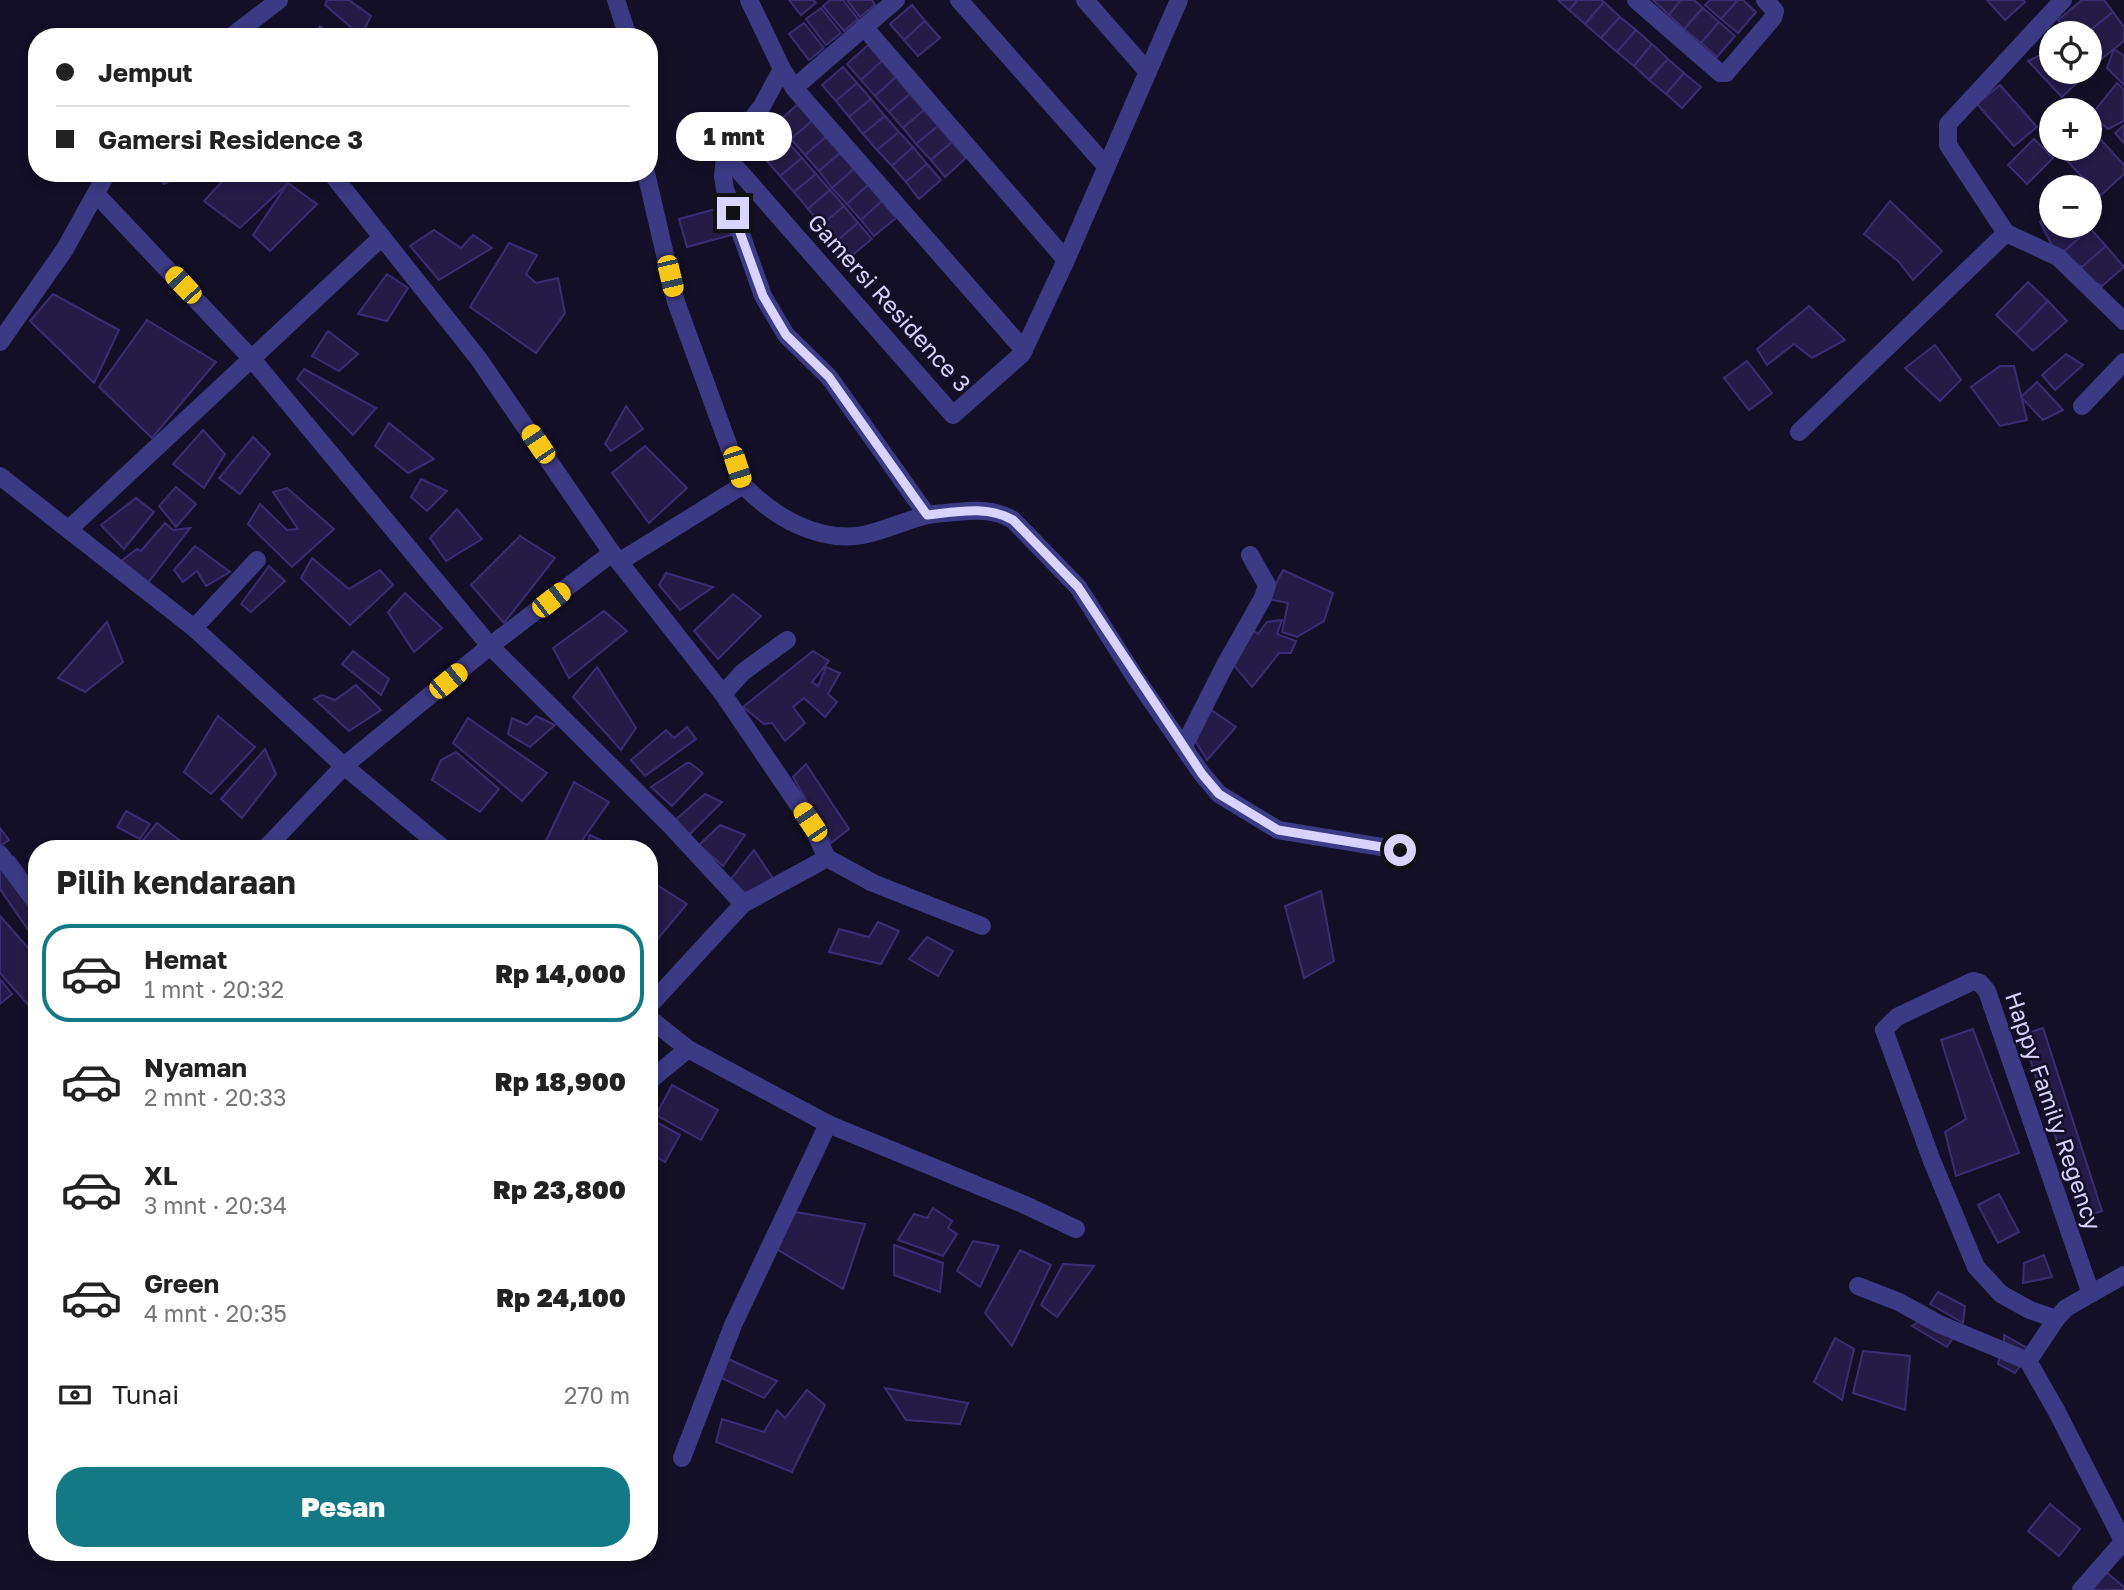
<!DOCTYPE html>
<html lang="id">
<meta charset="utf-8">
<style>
:root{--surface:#fff;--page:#f6f6f6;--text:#222;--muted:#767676;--line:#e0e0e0;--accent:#137a85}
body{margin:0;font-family:"Golos Text",sans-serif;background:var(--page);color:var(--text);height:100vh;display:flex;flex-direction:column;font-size:26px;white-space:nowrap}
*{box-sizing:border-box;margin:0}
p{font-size:23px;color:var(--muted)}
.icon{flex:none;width:38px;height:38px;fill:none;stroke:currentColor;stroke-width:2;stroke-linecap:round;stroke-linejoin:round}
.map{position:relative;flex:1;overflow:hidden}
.panel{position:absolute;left:28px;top:840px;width:630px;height:721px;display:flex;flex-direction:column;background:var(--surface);border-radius:28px;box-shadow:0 4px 10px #0003}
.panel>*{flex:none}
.banner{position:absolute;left:28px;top:28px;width:630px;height:154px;border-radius:28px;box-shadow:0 4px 10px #0003;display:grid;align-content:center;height:154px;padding:0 28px;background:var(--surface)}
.tools{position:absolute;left:2039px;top:21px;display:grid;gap:14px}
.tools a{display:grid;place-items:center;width:63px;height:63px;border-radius:50%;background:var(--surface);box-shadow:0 4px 10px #0003;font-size:35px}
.end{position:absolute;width:32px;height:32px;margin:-16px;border:9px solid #d9d4ff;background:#111;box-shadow:0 0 0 4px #111}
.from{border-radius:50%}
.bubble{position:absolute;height:49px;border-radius:24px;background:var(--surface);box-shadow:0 4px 10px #0003;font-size:23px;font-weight:800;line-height:49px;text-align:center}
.car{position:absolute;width:21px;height:42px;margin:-21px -10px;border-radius:9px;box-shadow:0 0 5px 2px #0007;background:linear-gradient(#f5c518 24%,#345 0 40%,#f5c518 0 76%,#345 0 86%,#f5c518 0)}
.banner b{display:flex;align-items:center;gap:24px;height:66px;font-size:26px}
.banner b+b{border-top:2px solid var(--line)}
.banner i{width:18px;height:18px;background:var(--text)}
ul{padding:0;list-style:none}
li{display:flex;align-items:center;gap:21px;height:98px;margin:0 14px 10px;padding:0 14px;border:4px solid transparent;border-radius:28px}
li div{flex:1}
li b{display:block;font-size:26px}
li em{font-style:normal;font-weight:800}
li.on{border-color:var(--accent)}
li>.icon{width:63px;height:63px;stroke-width:1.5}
h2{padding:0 28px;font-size:32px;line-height:84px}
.pay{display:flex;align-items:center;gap:18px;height:77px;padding:0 28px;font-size:26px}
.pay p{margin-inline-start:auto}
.cta{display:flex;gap:14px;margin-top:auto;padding:14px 28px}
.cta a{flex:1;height:80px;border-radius:28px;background:var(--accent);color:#fff;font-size:28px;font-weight:800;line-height:80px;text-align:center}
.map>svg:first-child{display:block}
.building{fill:#241b47;stroke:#3b2d73;stroke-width:2}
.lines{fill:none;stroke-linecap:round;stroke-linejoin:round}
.minor{stroke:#3d3a85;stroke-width:18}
.route{stroke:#d9d4ff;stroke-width:9}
.labels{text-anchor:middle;stroke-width:5;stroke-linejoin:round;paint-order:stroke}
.street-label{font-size:23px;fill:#d9d4ff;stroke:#130f26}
</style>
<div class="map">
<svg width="2124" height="1590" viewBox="0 0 2124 1590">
<rect width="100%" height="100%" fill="#130f26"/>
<g class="building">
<path d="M327,0H349L371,16L361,36L325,5Z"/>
<path d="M789,0H813L816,3L801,15Z"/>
<path d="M830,0H843L858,19L844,31L823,6Z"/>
<path d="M847,0H872L875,5L860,17Z"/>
<path d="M1558,0H1578L1569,10Z"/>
<path d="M1578,0H1601L1604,2L1585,24L1569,10Z"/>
<path d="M1653,0H1681L1669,15Z"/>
<path d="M1681,0H1694L1703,8L1684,29L1669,15Z"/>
<path d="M1710,0H1738L1721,19L1705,5Z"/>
<path d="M1738,0H1743L1756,12L1738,33L1721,19Z"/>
<path d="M1987,0H2023L2025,2L2005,20Z"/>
<path d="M2082,0H2104L2113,12L2087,33H2070L2058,20Z"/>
<path d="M1604,2L1620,17L1601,38L1585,24Z"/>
<path d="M912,5L925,21L904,40L890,24Z"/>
<path d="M821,8L841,33L826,45L806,19Z"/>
<path d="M1703,8L1719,22L1701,43L1684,29Z"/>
<path d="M2113,12L2124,27V41L2095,64L2090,57V33H2087Z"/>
<path d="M1620,17L1636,30L1617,52L1601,38Z"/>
<path d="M925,21L940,38L918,56L904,40Z"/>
<path d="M1719,22L1735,36L1717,57L1701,43Z"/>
<path d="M804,23L824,48L809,60L789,34Z"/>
<path d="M320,26L333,37H314Z"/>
<path d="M1636,30L1652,44L1634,66L1617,52Z"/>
<path d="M1652,44L1668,59L1649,80L1634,66Z"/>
<path d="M868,45L882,61L861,80L847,64Z"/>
<path d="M2114,49L2124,56V85L2107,68Z"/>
<path d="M2051,50V72H2082L2085,75L2062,97L2028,61Z"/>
<path d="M1668,59L1684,73L1666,94L1649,80Z"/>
<path d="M882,61L896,77L875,96L861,80Z"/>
<path d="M843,67L857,83L836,101L822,85Z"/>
<path d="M1684,73L1701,87L1682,108L1666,94Z"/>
<path d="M896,77L910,94L889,112L875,96Z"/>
<path d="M857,83L871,99L849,117L836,101Z"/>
<path d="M2117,83L2124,90V121L2108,129L2091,115Z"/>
<path d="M2000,85L2037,127L2014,146L1977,104Z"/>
<path d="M910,94L924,110L903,128L889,112Z"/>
<path d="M871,99L885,116L863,134L849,117Z"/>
<path d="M798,104L812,121L791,139L777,123Z"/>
<path d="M924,110L938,126L916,144L903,128Z"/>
<path d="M885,116L899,132L877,150L863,134Z"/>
<path d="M812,121L826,137L805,155L791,139Z"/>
<path d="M774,125L788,142L766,160L752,144Z"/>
<path d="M2124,125V143L2115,133Z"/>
<path d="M938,126L952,142L931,160L916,144Z"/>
<path d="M2090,128L2124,165V174L2100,196L2056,149H2090Z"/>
<path d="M899,132L913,147L892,166L877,150Z"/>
<path d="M826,137L840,153L819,171L805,155Z"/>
<path d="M2034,139L2053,158L2027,184L2008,165Z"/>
<path d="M788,142L802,158L780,176L766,160Z"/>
<path d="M952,142L966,158L945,177L931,160Z"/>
<path d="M913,147L927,164L906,182L892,166Z"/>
<path d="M840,153L854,169L832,188L819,171Z"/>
<path d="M802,158L816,174L794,192L780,176Z"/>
<path d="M927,164L941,180L919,199L906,182Z"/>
<path d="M854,169L868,185L847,204L832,188Z"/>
<path d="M155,173H186L164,184Z"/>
<path d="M230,173H277L288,183L240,228L204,201Z"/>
<path d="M816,174L830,190L808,209L794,192Z"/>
<path d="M288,183L317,204L270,251L253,235Z"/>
<path d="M868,185L882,201L861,220L847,204Z"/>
<path d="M830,190L844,206L822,225L808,209Z"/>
<path d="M882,201L896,218L874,236L861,220Z"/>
<path d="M1890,201L1942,251L1913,280L1898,261L1864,234Z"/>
<path d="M844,206L858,223L837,241L822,225Z"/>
<path d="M723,207L731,235L687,247L679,219Z"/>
<path d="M2051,213V226H2088L2090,228L2058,257L2040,222Z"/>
<path d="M858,223L872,239L850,257L837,241Z"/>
<path d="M2090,228L2106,246L2083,267L2058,257Z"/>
<path d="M434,230L461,248L473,235L492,248L439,280L410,246Z"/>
<path d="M509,243L537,255L526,274L536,283L558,278L565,313L536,353L470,307Z"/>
<path d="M2106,246L2124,267L2102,286L2075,273Z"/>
<path d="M387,274L408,288L387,321L358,314Z"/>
<path d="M2028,282L2048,301L2016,334L1996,315Z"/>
<path d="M53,294L119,330L94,383L30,321Z"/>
<path d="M2048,301L2067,321L2033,351L2016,334Z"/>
<path d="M1809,306L1845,340L1812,358L1794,344L1767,365L1757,349Z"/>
<path d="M147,320L216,362L152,438L99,387Z"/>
<path d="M328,331L358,354L339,371L312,356Z"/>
<path d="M1935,345L1961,380L1940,401L1905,368Z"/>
<path d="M2066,354L2083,365L2055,390L2042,375Z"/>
<path d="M1747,361L1772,393L1749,410L1724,378Z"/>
<path d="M2000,366H2014L2027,420L2000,426L1971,387Z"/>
<path d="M304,369L376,408L353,435L297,379Z"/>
<path d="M2037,382L2063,410L2043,420L2021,397Z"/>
<path d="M626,406L643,429L611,451L605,444Z"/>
<path d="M389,423L434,459L408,473L375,446Z"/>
<path d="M203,430L225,454L204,488L173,464Z"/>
<path d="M253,437L270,454L240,494L219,478Z"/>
<path d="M645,446L687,488L649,523L612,473Z"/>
<path d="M421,479L447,491L427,511L411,497Z"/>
<path d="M176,487L196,504L176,527L159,506Z"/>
<path d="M287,488L334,529L292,567L248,524L260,504L287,530L298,529L273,492Z"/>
<path d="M136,498L154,512L124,549L101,525Z"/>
<path d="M457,509L482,539L446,561L430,538Z"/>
<path d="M165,523L173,530L190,528L147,584L121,561L137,549L141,551Z"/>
<path d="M520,536L555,558L504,623L471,585Z"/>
<path d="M195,546L230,572L206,586L197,571L183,582L174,570Z"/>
<path d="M312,558L349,589L380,570L393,585L350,625L301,578Z"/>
<path d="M269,566L285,581L251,612L241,604Z"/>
<path d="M1283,570L1333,593L1324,621L1297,637L1282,632L1288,603L1268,599Z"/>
<path d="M666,573L713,587L680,610L659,585Z"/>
<path d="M405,593L442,628L414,652L388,612Z"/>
<path d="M733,594L761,616L718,659L694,631Z"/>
<path d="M604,611L627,631L569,678L553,648Z"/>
<path d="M1282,620L1277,634L1296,641L1291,653H1279L1252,687L1232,663L1251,628L1258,634L1267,622Z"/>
<path d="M107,622L123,662L85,692L58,678Z"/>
<path d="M353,651L389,679L381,695L342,664Z"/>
<path d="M813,651L829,661L812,682L818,686L826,667L840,673L828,694L837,702L825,717L804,698L793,707L805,723L785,741L772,723L764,724L743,707Z"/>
<path d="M597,667L636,728L621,750L573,697Z"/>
<path d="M356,685L381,710L349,731L314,699L322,695L335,700Z"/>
<path d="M1210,709L1236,727L1207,760L1194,739Z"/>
<path d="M218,716L255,747L211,794L184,772Z"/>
<path d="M536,716L555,725L530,747L508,734L512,718L527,725Z"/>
<path d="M468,718L547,773L522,801L453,743Z"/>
<path d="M687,727L696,739L645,776L631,760L666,730L674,738Z"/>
<path d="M265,749L276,774L242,818L221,799Z"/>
<path d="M456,752L499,789L480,812L432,780L441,760Z"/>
<path d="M687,763H690L703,773L672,806L651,787Z"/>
<path d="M806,764L849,829L831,843L793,777Z"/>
<path d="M574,782L609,802L576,849H542Z"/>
<path d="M705,794L722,802L690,834L673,822Z"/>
<path d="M126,811L150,824L140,839L117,827Z"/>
<path d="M157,823L187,846L185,849H136Z"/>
<path d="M720,825L745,835L723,866L699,845Z"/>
<path d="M0,828L9,840L0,846Z"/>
<path d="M590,835L619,849H585Z"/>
<path d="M754,850L774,880L745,893L731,879Z"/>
<path d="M14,857L37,889V930L31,934L0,889V867Z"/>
<path d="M649,880L687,904L655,942L649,937Z"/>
<path d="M1321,891L1334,961L1304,978L1285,906Z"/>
<path d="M0,916L37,958V1015L0,973Z"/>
<path d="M878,922L899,931L881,964L829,952L839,929L869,937Z"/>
<path d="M927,937L953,951L938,976L909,959Z"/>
<path d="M0,979L12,994L0,1004Z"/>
<path d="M2043,1028L2102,1211L2082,1217L2022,1035Z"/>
<path d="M1973,1029L2019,1153L1956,1176L1945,1132L1966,1119L1941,1040Z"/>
<path d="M672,1085L718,1110L701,1140L656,1115Z"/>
<path d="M649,1118L680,1135L665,1162L649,1153Z"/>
<path d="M1999,1194L2019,1232L1998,1243L1978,1205Z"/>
<path d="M933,1208L952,1221L948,1228L957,1234L943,1256L898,1240L914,1214L927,1218Z"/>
<path d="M790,1211L865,1224L843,1289L775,1248Z"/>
<path d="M973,1241L999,1246L980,1287L957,1271Z"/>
<path d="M894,1245L943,1263L940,1292L894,1275Z"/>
<path d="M1020,1250L1051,1265L1012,1346L985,1313Z"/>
<path d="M2044,1255L2052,1277L2023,1283L2024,1263Z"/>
<path d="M1063,1264L1094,1266L1057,1317L1041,1305Z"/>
<path d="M1938,1292L1965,1306L1963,1323L1930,1304Z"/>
<path d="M1922,1320L1955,1335L1947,1347L1912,1326Z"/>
<path d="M2004,1335L2031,1350L2024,1355L2004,1348Z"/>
<path d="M1835,1338L1854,1349L1842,1400L1814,1382Z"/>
<path d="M1863,1351L1910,1356L1905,1410L1853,1393Z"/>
<path d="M2000,1356L2024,1360L2015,1373L1998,1364Z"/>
<path d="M724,1357L777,1381L764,1398L717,1376Z"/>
<path d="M885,1388L968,1403L960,1424L906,1420Z"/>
<path d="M807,1390L825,1405L792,1472L716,1442L722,1419L764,1432L777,1410L785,1418Z"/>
<path d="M2050,1504L2080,1529L2059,1556L2028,1531Z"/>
<path d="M2105,1571L2124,1587V1590H2089Z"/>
</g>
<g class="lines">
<g class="minor">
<path d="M616,0L628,37"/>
<path d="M749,0L782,69L794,88L1024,350"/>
<path d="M959,0L1106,166"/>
<path d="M1085,0L1148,72"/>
<path d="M1636,0L1720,73H1726L1773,18L1775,11L1765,0"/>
<path d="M2063,0L1948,124V145L2006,233L2058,257L2124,321"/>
<path d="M864,27L1066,260"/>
<path d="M231,37L279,0"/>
<path d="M782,69L762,106L725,155L723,176L725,189L763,296L786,335L829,377L927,515"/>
<path d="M794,88L896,0"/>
<path d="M725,155L953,415L1022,354L1066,260L1179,0"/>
<path d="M331,173L478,358L612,553L723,694L810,822L827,858L743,904L649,1006"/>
<path d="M646,173L676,302L743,485C773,516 817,543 863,535C884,531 904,521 924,516C934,513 946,513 956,512C977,510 995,509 1013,520L1078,587L1135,677L1202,774L1219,794L1278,830L1400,850"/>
<path d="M96,194L252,359L490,646L670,825L743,904"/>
<path d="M0,342L65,249L107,173"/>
<path d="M2082,406L2124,362"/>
<path d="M1799,432L2006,233"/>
<path d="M0,476L194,628L344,766L444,849"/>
<path d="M69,529L382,237"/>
<path d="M619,562L743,485"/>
<path d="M194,628L257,560"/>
<path d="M723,694L743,672L787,640"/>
<path d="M1184,746L1225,665L1263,598L1267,585L1250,555"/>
<path d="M265,849L344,766L490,646L612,553"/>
<path d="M0,854L37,904"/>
<path d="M827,858L873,883L982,926"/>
<path d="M649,1018L688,1049L828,1124L1023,1204L1076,1229"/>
<path d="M649,1081L688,1049"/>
<path d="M1858,1286L1899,1302L1939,1324L2028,1361L2057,1412L2124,1543"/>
<path d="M2056,1319L2030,1310L2001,1294L1976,1267L1932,1161L1887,1038L1884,1030L1897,1017L1973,981L1980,983L1987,991L2091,1294"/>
<path d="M2028,1361L2056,1319L2066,1308L2124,1275"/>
<path d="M682,1458L733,1325L828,1124"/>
<path d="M2081,1590L2123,1542"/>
</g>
</g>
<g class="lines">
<path class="route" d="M733,213L763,296L786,335L829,377L927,515C956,512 987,505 1013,520L1078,587L1202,774L1219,794L1278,830L1400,850"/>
</g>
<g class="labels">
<g class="street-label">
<text transform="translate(889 303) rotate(48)" y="8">Gamersi Residence 3</text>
<text transform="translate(2053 1111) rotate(71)" y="8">Happy Family Regency</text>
</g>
</g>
</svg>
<div class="tools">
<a><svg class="icon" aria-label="locate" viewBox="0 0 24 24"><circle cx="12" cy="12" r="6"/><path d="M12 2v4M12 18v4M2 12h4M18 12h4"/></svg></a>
<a>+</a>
<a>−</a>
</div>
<i class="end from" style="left:1400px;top:850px"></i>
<i class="end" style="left:733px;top:213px"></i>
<div class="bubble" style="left:676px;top:112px;width:116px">1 mnt</div>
<i class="car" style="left:670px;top:276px;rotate:167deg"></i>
<i class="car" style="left:183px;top:285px;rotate:317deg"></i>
<i class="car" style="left:538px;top:444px;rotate:326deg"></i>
<i class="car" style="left:737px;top:467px;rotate:162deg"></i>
<i class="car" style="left:551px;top:600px;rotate:52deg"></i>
<i class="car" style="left:448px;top:681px;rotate:51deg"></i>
<i class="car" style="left:810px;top:822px;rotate:326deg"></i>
<div class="banner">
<b><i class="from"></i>Jemput</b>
<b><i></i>Gamersi Residence 3</b>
</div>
<section class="panel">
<h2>Pilih kendaraan</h2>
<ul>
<li class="on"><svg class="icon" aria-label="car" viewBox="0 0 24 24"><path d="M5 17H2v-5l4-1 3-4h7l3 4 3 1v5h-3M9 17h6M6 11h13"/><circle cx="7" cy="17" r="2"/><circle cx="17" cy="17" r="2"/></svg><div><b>Hemat</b><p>1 mnt · 20:32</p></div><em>Rp 14,000</em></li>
<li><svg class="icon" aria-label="car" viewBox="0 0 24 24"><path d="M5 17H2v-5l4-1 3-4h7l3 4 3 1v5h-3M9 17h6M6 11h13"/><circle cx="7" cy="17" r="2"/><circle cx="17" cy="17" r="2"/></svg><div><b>Nyaman</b><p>2 mnt · 20:33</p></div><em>Rp 18,900</em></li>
<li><svg class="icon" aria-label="car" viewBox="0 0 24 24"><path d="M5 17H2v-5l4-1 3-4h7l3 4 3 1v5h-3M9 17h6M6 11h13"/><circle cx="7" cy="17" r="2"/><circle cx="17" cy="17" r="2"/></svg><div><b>XL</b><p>3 mnt · 20:34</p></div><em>Rp 23,800</em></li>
<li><svg class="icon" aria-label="car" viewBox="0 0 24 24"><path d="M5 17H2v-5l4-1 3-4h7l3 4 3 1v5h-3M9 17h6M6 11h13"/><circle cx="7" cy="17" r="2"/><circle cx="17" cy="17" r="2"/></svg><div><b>Green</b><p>4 mnt · 20:35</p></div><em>Rp 24,100</em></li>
</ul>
<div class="pay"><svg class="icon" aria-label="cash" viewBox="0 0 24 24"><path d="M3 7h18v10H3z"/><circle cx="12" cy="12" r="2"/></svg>Tunai<p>270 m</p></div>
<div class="cta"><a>Pesan</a></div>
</section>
</div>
